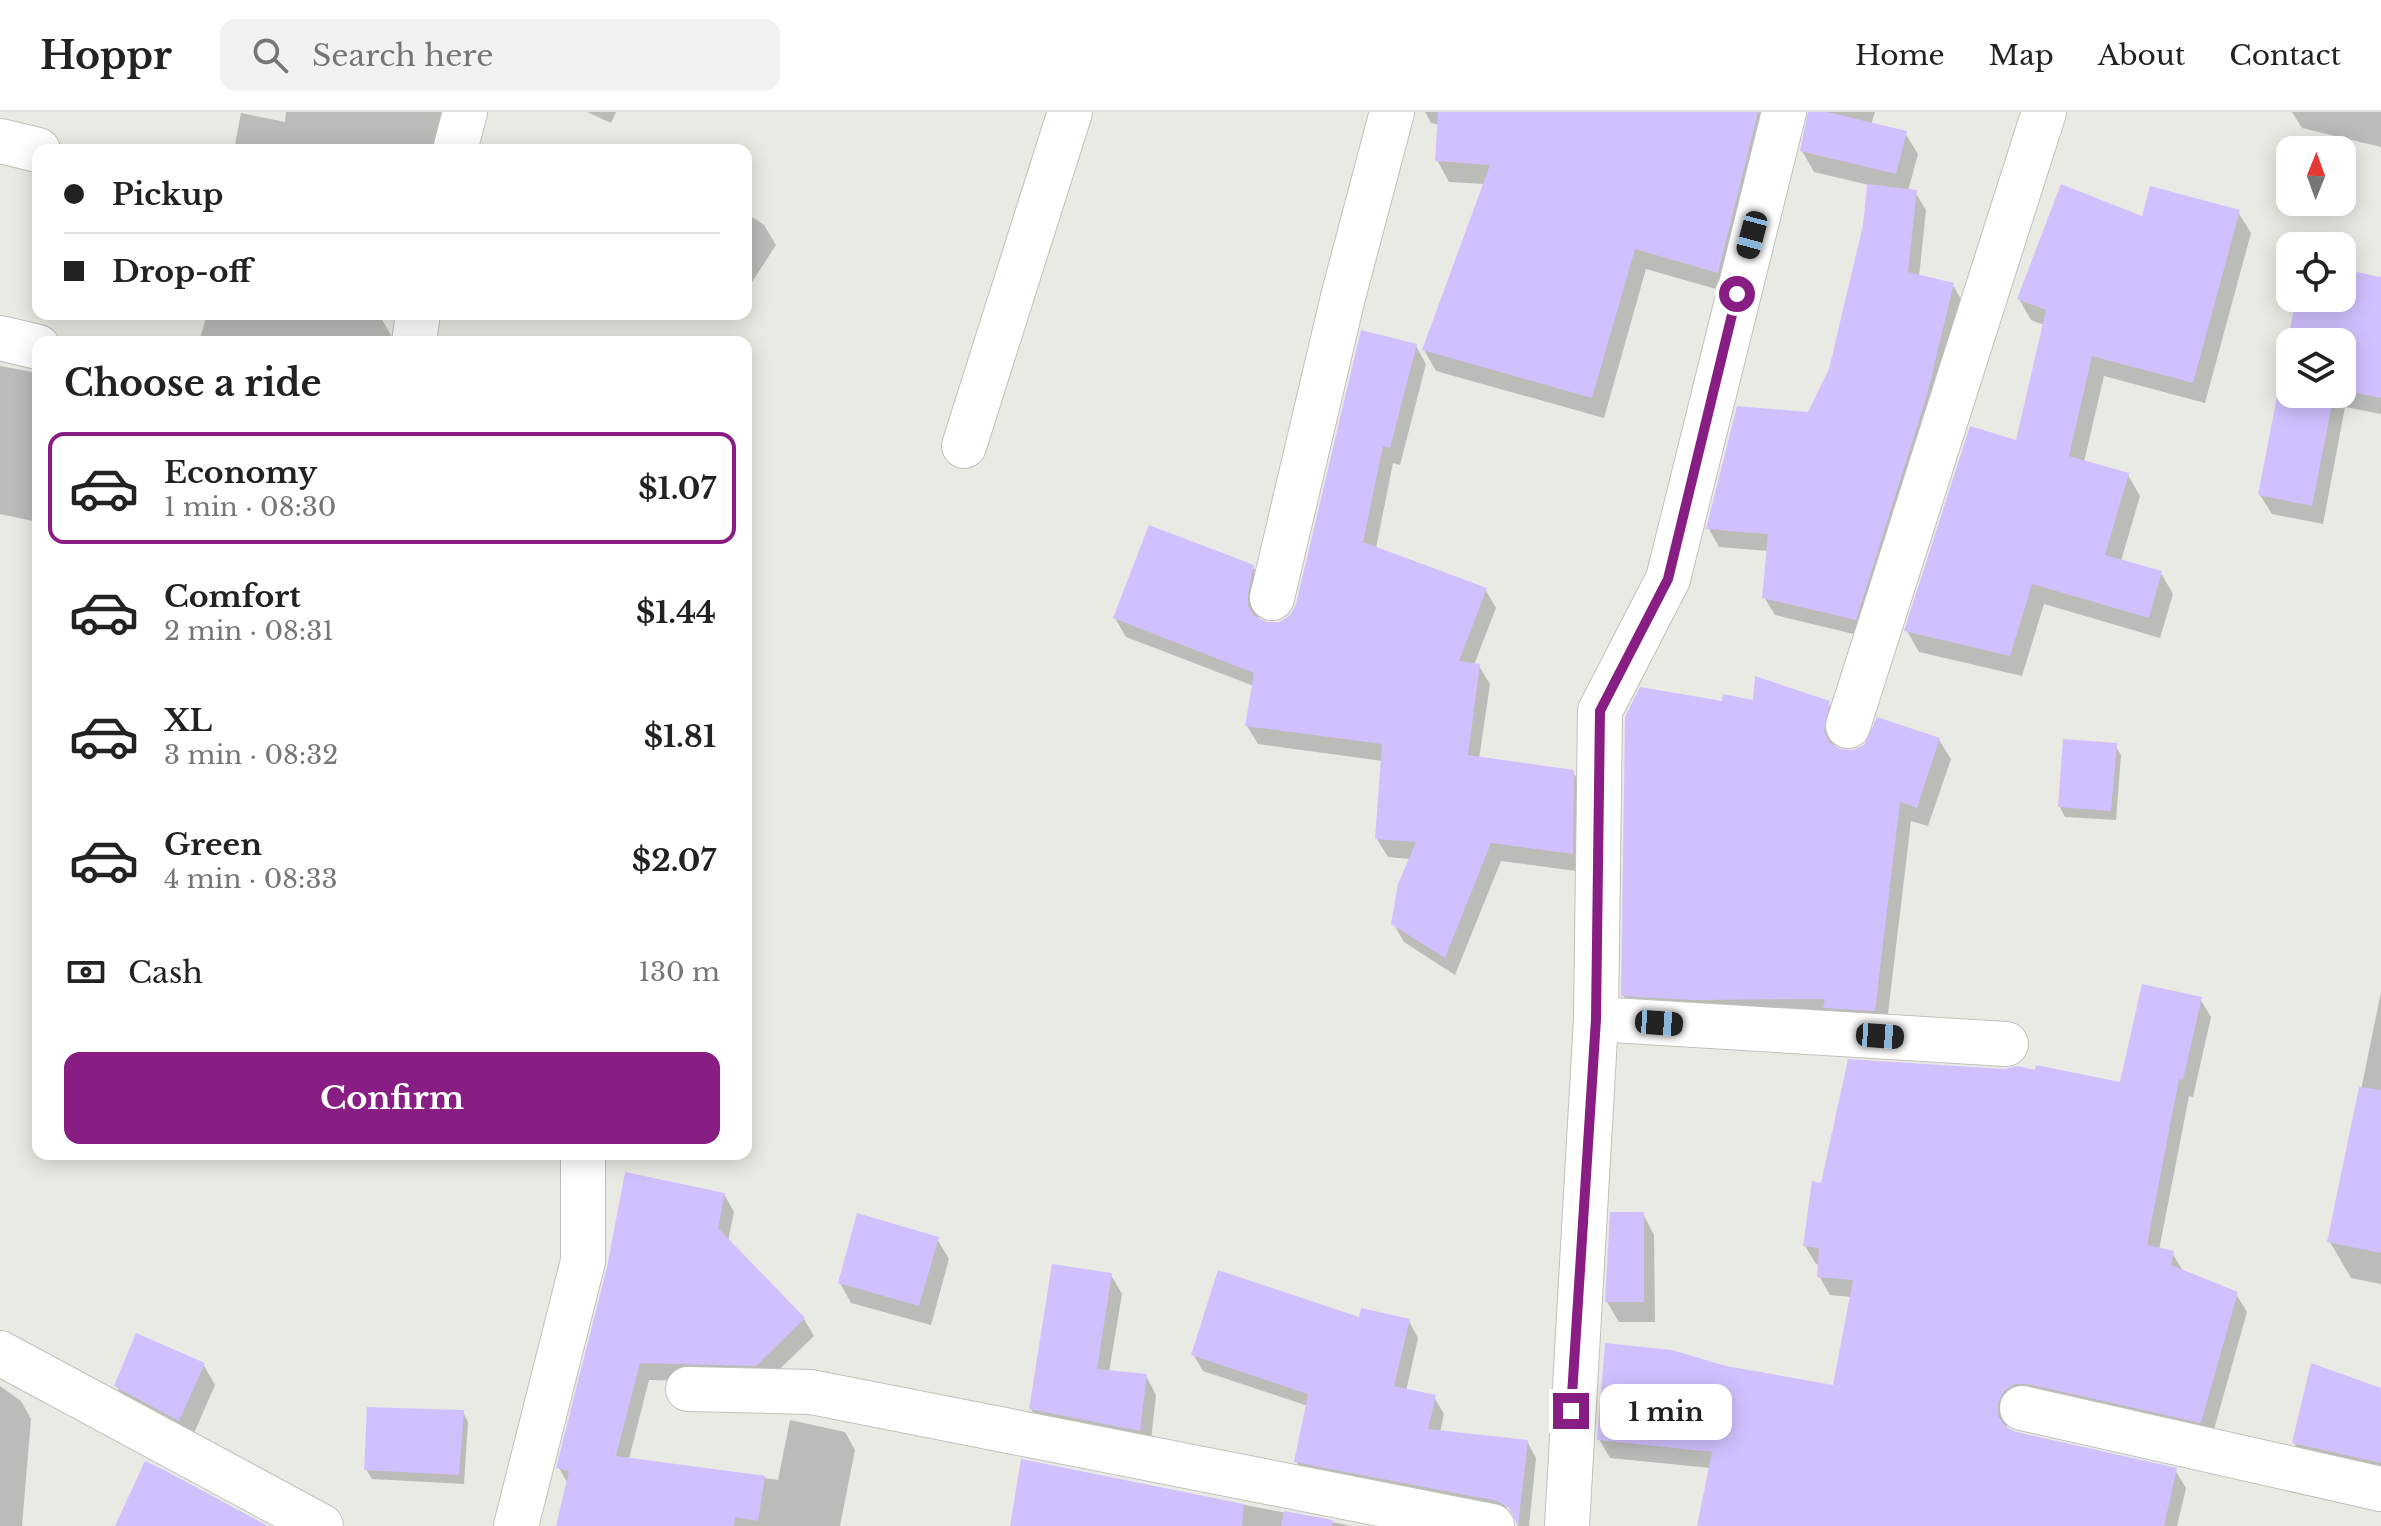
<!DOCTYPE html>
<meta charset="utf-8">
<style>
:root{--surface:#fff;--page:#f2f2f2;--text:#222;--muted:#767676;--line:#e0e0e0;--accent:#881e84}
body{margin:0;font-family:"Libre Baskerville",serif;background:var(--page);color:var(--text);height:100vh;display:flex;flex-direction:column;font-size:30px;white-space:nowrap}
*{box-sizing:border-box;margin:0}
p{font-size:26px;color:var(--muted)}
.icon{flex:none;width:44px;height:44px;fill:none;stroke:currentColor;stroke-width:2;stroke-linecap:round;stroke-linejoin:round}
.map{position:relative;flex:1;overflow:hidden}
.details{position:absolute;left:32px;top:224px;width:720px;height:824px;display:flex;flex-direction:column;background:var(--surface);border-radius:16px;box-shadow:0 4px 20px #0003}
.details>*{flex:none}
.guide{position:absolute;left:32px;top:32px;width:720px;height:176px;border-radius:16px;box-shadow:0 4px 20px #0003;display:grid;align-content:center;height:176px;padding:0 32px;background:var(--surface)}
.needle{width:52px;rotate:1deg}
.fabs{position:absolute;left:2276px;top:24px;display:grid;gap:16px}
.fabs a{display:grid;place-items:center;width:80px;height:80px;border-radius:16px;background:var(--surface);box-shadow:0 4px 20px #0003;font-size:40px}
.end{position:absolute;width:36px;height:36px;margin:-18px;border:10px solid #881e84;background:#fff;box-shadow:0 0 0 4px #fff}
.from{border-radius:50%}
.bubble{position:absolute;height:56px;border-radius:16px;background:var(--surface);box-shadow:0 4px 20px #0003;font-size:26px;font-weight:800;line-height:56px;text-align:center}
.car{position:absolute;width:24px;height:48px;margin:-24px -12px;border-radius:10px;box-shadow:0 0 6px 2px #0007;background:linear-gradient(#222 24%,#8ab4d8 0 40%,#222 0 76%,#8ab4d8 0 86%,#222 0)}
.guide b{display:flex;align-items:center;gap:28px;height:76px;font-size:30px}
.guide b+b{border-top:2px solid var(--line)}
.guide i{width:20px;height:20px;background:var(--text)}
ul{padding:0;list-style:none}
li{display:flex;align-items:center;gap:24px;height:112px;margin:0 16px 12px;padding:0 16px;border:4px solid transparent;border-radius:16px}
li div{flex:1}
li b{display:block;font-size:30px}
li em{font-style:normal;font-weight:800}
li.active{border-color:var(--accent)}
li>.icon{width:72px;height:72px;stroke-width:1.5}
h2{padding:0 32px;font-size:36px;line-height:96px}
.pay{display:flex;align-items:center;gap:20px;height:88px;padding:0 32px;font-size:30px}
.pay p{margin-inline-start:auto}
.button{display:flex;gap:16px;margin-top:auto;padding:16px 32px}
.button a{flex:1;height:92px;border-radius:16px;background:var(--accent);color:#fff;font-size:32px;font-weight:800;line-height:92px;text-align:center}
header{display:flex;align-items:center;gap:48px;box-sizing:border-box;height:112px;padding:0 40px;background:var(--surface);border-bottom:2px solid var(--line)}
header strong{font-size:38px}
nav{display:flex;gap:44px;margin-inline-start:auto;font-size:28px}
.search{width:560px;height:72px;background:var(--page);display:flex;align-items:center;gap:20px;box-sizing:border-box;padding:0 28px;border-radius:16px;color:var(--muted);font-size:30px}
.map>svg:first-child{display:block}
.shadow{fill:#0003;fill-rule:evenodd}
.building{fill:#d1c0fe}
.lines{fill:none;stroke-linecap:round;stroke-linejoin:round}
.minor-casing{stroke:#c1c1bc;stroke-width:46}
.minor{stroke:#fff;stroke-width:44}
.route{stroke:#881e84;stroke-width:10}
</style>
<header>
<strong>Hoppr</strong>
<div class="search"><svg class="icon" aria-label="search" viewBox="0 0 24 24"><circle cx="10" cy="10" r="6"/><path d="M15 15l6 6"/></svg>Search here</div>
<nav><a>Home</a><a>Map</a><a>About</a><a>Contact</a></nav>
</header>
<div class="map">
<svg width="2381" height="1414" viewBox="0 0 2381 1414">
<rect width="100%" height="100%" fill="#eaeae5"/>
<g class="shadow">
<path d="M286,0H462L444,38H234L241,1L285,10Z"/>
<path d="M587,0H616L611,11Z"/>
<path d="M1425,0H1784L1730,181L1646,157L1604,306L1436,259L1424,238L1485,72L1449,70L1437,48L1439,13L1431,11Z"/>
<path d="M1809,0H1875L1871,13L1905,21L1918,42L1908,79L1915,80L1926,98L1919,165L1953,173L1963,191L1866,525L1775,503L1764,485L1769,439L1719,435L1709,417L1809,302L1831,257L1865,113L1869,73L1814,60L1802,39Z"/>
<path d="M2292,0H2381V35L2302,16Z"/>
<path d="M2238,100L2251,121L2205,291L2104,264L2084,350L2128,363L2140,384L2121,449L2161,461L2173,482L2160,526L2044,492L2022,564L1919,540L1907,519L2017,330L2044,213L2031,208L2019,187L2143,106Z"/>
<path d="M746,101L764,113L776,133L750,173L746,170Z"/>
<path d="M2342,159L2381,167V302L2345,295L2323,412L2272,402L2260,383L2298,186H2342ZM2290,230H2342V282H2290Z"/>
<path d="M207,202H306L319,206L320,202H360L381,206L391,223L389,230H199Z"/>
<path d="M1416,234L1426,252L1400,353L1393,351L1376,436L1485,477L1496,496L1474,553L1479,554L1490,572L1479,647L1573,660L1584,679L1583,760L1501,749L1455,863L1404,830L1393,811L1411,747L1388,745L1377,727L1383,649L1258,632L1247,614L1254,574L1126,525L1115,506L1253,455L1264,474L1258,508L1267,512H1281L1291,505Z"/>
<path d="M0,254L38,261V410L0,402Z"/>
<path d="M1724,591H1828L1840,611L1834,636L1853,641L1939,628L1951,647L1928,714L1911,709L1886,918L1635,903L1623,883Z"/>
<path d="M2115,633L2121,643L2116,708L2065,705L2060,695Z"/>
<path d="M2381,880V1172L2351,1166L2330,1130Z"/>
<path d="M2200,887L2211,905L2193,985L2189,984L2159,1138L2172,1141L2183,1159L2236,1182L2247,1200L2211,1328L2007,1311V1318L2175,1358L2186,1376L2177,1414H1699L1710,1356L1610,1346L1599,1327L1725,1256L1835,1275L1852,1185L1830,1183L1819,1164L1820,1153L1816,1152L1805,1134L1823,1073L2122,972Z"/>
<path d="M724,1082L734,1100L728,1129L804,1207L814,1224L766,1270L649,1268L629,1347L778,1368L790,1308L845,1320L855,1338L840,1414H558L568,1372L559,1356Z"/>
<path d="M1643,1102L1654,1123L1655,1210H1619L1607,1190Z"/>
<path d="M937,1127L949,1147L931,1213L851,1191L840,1171Z"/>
<path d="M1111,1163L1122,1182L1109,1260L1146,1264L1156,1283L1150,1337L1042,1315L1031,1297Z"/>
<path d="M1360,1208L1409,1209L1418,1226L1406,1279L1434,1285L1444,1302L1440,1320L1527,1329L1536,1346L1529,1414H1518L1506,1386L1502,1388L1514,1409L1306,1366L1296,1349L1308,1294L1203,1259L1193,1242Z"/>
<path d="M203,1252L215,1273L191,1328L128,1294L116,1274Z"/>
<path d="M0,1274L21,1289L31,1307L22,1414H0Z"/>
<path d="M2381,1279V1368L2306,1351L2294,1331Z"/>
<path d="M463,1300L468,1310L464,1372L372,1367L366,1357Z"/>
<path d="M1023,1349L1352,1414H1024Z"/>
</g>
<g class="building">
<path d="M1438,0H1758L1718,161L1635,137L1592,286L1422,238L1490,53L1435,49Z"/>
<path d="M1808,0H1827L1907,19L1896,62L1800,39Z"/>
<path d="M1867,72L1917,78L1908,160L1954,171L1927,283L1856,508L1762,486L1768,422L1706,417L1737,294L1808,300L1829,257L1863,113Z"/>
<path d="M2061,72L2142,104L2150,74L2240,98L2193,271L2092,244L2069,344L2129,361L2105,443L2162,459L2149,506L2032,472L2010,544L1904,519L1970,314L2016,328L2046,198L2017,187Z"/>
<path d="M2342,157L2381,165V286L2342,278V230H2290V282H2334L2312,394L2258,383L2296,186H2342Z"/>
<path d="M1361,218L1417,232L1390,336L1383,334L1363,430L1487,476L1459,549L1480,552L1468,643L1574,658L1573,742L1491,731L1445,846L1391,812L1398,772L1416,730L1375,727L1382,632L1245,614L1254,561L1113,506L1149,413L1254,453L1248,481V494L1254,504L1267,510H1280L1291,502L1296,492Z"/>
<path d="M1755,564L1830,589L1824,619L1829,630L1840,637L1853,638L1864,633L1877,605L1940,626L1917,696L1900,690L1875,899L1823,896L1825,887L1694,888L1621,884L1625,605L1640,575L1722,589L1723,582L1753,588Z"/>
<path d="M2063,627L2117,631L2111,699L2058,695Z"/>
<path d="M2142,872L2202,885L2183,968L2179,967L2147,1133L2174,1139L2171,1153L2238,1180L2201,1311L2027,1272H2014L2004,1279L1998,1291V1304L2006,1315L2016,1320L2177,1356L2164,1414H1697L1712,1340L1597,1328L1605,1231L1672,1238L1726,1254L1833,1273L1853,1168L1817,1165L1819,1136L1803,1134L1812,1069L1821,1071L1848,947L2004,957L2018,954L2035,958L2036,953L2120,970Z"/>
<path d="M2359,975L2381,978V1141L2327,1130Z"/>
<path d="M625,1060L725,1081L718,1116L805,1206L756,1254L640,1251L616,1344L765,1364L758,1409L735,1405L734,1414H556L569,1359L556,1356L607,1155Z"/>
<path d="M1610,1100H1644V1190H1605Z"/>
<path d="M857,1101L939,1125L919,1194L838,1171Z"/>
<path d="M1052,1152L1112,1161L1097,1257L1147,1262L1140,1319L1029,1297Z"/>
<path d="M1218,1158L1359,1205L1361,1196L1410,1207L1394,1274L1436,1283L1428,1317L1528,1328L1518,1414L1509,1396L1497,1389L1294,1350L1308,1282L1191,1243Z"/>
<path d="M136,1221L205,1251L179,1309L114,1274Z"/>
<path d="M2311,1251L2381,1276V1351L2292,1331Z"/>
<path d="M367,1295L464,1298L459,1363L364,1358Z"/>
<path d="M1021,1347L1244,1392L1242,1414H1010Z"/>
<path d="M145,1349L164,1358L268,1414H115Z"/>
<path d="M1284,1399L1333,1408L1332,1414H1281Z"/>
</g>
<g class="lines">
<g class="minor-casing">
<g id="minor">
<path d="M0,29L38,38"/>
<path d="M455,38L465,0"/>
<path d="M0,226L38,235"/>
<path d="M414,230L418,202"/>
<path d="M964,334L1070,0"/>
<path d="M1272,486L1343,185L1392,0"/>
<path d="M1848,614L2044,0"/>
<path d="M1596,907L2006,932"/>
<path d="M0,1241L321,1414"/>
<path d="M688,1277L811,1280L1492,1414"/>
<path d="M2022,1296L2381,1377"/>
<path d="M516,1414L583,1149V1042"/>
<path d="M1567,1414L1596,907L1600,599L1668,467L1784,0"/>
</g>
</g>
<use href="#minor" class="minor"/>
</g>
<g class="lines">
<path class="route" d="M1571,1299L1596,907L1600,599L1668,467L1737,182"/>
</g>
</svg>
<div class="fabs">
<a><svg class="needle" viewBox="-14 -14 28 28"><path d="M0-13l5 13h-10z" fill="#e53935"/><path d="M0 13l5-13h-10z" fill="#767676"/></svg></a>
<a><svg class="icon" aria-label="locate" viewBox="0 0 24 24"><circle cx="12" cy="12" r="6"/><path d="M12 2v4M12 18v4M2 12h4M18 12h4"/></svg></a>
<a><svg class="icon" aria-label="layers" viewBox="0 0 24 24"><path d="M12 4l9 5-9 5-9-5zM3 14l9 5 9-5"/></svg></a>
</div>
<i class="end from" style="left:1737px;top:182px"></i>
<i class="end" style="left:1571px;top:1299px"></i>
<div class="bubble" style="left:1600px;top:1272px;width:132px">1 min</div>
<i class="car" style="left:1752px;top:123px;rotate:195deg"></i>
<i class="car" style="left:1659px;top:911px;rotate:94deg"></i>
<i class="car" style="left:1880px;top:924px;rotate:94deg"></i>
<div class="guide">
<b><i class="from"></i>Pickup</b>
<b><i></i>Drop-off</b>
</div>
<section class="details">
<h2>Choose a ride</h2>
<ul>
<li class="active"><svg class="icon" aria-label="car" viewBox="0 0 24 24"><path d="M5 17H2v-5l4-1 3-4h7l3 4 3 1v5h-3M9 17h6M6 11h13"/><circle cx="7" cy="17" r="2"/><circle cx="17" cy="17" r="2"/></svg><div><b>Economy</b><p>1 min · 08:30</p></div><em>$1.07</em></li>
<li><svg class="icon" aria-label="car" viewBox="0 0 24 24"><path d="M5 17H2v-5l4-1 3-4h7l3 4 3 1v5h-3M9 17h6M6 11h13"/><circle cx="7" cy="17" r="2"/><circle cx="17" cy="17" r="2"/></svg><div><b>Comfort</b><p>2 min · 08:31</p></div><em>$1.44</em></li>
<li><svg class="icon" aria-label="car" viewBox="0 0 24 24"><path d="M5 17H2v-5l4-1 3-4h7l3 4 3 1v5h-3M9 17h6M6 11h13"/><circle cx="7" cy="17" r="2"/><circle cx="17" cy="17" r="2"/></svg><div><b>XL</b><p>3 min · 08:32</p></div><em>$1.81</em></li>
<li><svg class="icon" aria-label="car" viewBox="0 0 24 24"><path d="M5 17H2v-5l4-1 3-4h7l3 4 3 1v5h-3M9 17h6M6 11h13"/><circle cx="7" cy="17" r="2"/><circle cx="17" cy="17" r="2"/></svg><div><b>Green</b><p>4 min · 08:33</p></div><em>$2.07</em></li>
</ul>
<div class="pay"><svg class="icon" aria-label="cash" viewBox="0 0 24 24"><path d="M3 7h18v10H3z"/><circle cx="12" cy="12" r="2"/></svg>Cash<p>130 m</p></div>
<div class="button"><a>Confirm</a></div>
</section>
</div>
